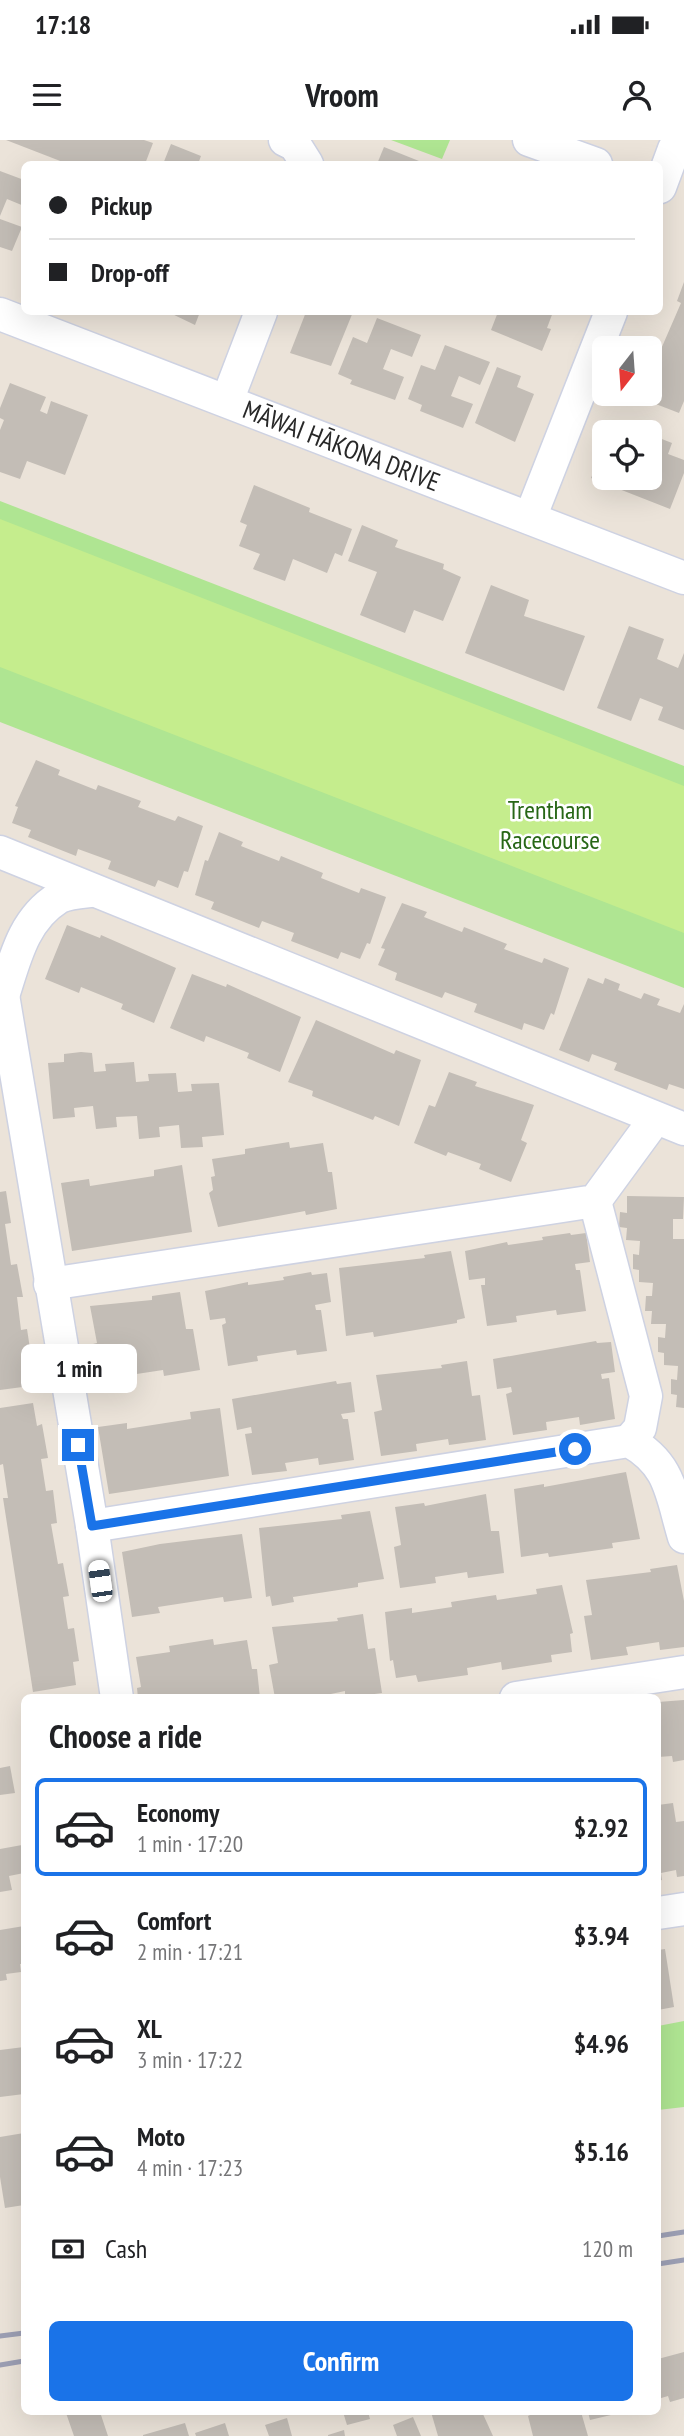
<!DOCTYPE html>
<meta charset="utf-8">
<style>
:root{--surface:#fff;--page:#f6f6f6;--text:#202124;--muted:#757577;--line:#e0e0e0;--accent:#1a73e8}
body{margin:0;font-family:"PT Sans Narrow",sans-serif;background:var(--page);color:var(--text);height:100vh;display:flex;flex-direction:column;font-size:26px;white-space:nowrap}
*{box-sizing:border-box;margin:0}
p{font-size:23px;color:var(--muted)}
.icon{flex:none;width:38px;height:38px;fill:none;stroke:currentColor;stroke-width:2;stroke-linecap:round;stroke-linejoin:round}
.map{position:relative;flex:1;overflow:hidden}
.details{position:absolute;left:21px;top:1554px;width:640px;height:721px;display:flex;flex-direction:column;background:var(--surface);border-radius:10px;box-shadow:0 7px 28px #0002}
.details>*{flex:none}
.hud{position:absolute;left:21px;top:21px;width:642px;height:154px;border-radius:10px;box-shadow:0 7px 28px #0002;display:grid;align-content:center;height:154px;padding:0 28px;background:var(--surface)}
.needle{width:46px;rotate:197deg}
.fabs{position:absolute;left:592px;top:196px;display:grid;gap:14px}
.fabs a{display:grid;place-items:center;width:70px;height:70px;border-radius:10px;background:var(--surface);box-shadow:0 7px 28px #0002;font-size:35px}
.end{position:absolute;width:32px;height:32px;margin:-16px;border:9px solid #1a73e8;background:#fff;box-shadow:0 0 0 4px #fff}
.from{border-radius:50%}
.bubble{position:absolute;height:49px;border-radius:10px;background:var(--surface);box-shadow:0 7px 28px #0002;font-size:23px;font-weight:800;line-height:49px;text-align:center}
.car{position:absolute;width:21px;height:42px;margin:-21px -10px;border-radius:9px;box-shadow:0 0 5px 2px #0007;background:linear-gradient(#fff 24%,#345 0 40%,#fff 0 76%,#345 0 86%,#fff 0)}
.hud b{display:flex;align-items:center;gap:24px;height:66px;font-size:26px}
.hud b+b{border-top:2px solid var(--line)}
.hud i{width:18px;height:18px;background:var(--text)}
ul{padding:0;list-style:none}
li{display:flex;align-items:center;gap:21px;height:98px;margin:0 14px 10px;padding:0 14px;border:4px solid transparent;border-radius:10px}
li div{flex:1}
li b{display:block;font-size:26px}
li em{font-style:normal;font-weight:800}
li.on{border-color:var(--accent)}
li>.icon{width:63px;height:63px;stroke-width:1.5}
h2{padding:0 28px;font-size:32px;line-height:84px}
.pay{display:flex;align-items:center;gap:18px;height:77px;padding:0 28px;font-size:26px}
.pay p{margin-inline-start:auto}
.primary-button{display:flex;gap:14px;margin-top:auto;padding:14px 28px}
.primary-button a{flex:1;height:80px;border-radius:10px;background:var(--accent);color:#fff;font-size:28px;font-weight:800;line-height:80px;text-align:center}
.status{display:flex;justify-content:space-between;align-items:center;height:49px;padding:0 35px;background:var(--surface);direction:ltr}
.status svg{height:19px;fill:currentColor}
header{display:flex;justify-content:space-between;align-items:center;height:91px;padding:0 28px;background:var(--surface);font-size:32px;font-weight:800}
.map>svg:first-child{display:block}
.green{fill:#afe592}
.pitch{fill:#c5ed8d}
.building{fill:#c3bdb6}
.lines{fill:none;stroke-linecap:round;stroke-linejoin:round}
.minor-casing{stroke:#ced2e2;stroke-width:35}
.minor{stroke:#fff;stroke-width:32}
.rail{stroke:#9c9fb4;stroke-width:5}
.route{stroke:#1a73e8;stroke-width:9}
.labels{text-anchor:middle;stroke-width:5;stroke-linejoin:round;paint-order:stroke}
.street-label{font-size:26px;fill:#282828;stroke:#fff}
.park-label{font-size:26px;fill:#286716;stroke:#fff}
</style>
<div class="status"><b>17:18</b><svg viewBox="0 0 49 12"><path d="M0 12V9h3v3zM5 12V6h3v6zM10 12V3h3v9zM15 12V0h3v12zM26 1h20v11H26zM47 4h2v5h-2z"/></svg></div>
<header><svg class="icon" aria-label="menu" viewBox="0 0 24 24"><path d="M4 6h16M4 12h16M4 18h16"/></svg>Vroom<svg class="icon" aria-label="person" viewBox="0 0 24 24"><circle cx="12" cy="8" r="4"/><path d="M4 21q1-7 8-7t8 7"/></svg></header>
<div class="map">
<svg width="684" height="2296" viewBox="0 0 684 2296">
<rect width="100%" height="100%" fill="#ebe3d9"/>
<g class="green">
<path d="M391,0H450L442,19Z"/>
<path d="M0,361L684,626V848L0,582Z"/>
<path d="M684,1881V1967L658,1970V1886Z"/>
</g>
<path class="pitch" d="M0,379L684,646V793L0,527Z"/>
<g class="building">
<path d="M6,0H144L153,3L145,24H68Z"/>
<path d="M171,4L201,16L198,24H163Z"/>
<path d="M384,7L424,23L423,24H377Z"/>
<path d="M0,31L24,40V66L7,59L0,76Z"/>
<path d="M0,79L22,87L12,111L0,107Z"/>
<path d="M684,142V261L679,273L630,254H649V227L656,230L661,217L658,216L681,163L677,161Z"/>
<path d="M168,172H200L195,185Z"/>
<path d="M306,172H353L331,226L290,213Z"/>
<path d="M498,172H553L547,188L551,189L542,211L491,190Z"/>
<path d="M377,178L421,195L412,217L391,209L383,229L404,237L395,260L350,244L352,240L338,234L353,197L367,203Z"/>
<path d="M445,205L490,222L480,245L459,236L451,256L473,264L463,288L420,271L422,265L408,259L421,225L435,230Z"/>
<path d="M497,227L521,236L517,247L534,254L515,302L475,283Z"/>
<path d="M10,243L46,257L40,271L47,274L51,261L88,275L65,335L27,321L20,339L0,332V290L4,280L0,278V268Z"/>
<path d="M627,286L643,292H624Z"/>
<path d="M649,294L672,303L668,314L684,320V333L670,369L591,338L604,307V338H649Z"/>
<path d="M254,345L310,368L309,372L352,389L342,416L335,413L327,433L293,419L285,441L253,429L260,414L239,406L247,385L240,382Z"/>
<path d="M362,385L398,400L395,407L444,424L443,429L461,437L443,481L414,470L405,493L360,475L377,432L348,421Z"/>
<path d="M491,445L529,460L524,476L585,496L564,551L465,513Z"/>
<path d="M629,486L664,499L657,519L678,528L684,513V590L658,580L663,567L640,558L631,581L597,568Z"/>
<path d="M36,620L60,630L58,635L96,650L98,645L141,661L138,667L175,681L178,676L203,686L188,732L184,731L178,748L158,740L155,747L108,729L111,721L78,709L76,716L28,697L31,690L12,683L18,667L15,666Z"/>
<path d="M219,692L243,702L241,706L279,721L281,716L323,733L321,738L359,753L361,748L386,757L370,804L367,803L360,819L341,812L338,819L291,801L294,793L262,781L259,788L211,769L214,762L195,755L205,720L208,721Z"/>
<path d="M402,763L427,772L424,777L462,792L464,787L507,804L504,809L542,823L544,818L569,828L554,875L551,873L544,890L524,883L522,890L474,872L477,864L445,852L442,858L395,840L397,833L378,825L385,809L381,808Z"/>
<path d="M67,785L100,798L101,795L176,828L154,883L121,869L123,864L81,847L79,853L45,839Z"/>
<path d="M192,834L226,847L227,844L301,877L280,932L247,918L249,913L206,896L204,902L170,888Z"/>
<path d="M588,838L603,844L605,838L620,844L618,850L641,859L644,853L660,859L657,865L680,873L684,864V949L669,944L667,950L614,930L617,923L592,914L589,922L559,910Z"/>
<path d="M316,880L394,914L396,910L421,920L399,986L375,976L373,980L312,956L313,951L288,942Z"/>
<path d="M81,912L92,913L94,932L106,931L105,924L134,922L136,942L149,941L148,934L176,933L178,952L192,951L191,944L219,943L224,995L202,997L203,1007L181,1008L179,985L159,987L160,997L139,999L137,976L116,977L117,987L96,989L93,966L74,968L75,977L53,979L48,923L64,922V914Z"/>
<path d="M449,932L477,942L475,946L534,965L521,1000L527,1003L511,1042L479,1029L481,1024L448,1012L446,1016L414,1003L429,965L435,967Z"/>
<path d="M289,1002L290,1008L323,1003L328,1032H332L337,1069L306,1075L305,1071L218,1087L209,1053L213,1050L211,1037L215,1036L212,1019L245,1014V1009Z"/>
<path d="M182,1025L192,1092L72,1111L61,1043L89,1039L90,1046L154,1036V1030Z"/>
<path d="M6,1051L11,1083L5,1084L11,1125L17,1124L23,1157H17L21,1190L27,1189L32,1222H27L30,1246L0,1250V1052Z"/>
<path d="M627,1056L684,1057L683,1079H673V1099H684V1268L676,1267L677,1255L671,1254V1239L677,1240L678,1226L664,1225V1213L658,1212V1197L665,1198L666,1184H651L652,1171H645L646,1156H652L653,1143L639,1142V1130L633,1129V1114L639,1115L640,1101L626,1100L627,1088L619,1087L620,1072L627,1073Z"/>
<path d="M570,1093L571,1095L586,1093L590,1122L575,1124L576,1130H580L586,1171L557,1175L556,1170L516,1176L517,1182L487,1186L481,1145H485V1138L469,1140L465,1111L507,1102L508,1105L543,1100L542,1097Z"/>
<path d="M451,1111L465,1178L457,1180V1183L374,1197L373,1192L346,1196L339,1128L425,1118L424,1115Z"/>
<path d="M311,1132L312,1135L327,1133L331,1162L315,1165L316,1170H321L327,1211L297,1215L296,1210L257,1216L258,1221L228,1226L222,1185L226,1183L225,1178L210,1180L205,1151L248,1142V1145L284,1140L283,1137Z"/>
<path d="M180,1152L186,1189H193L200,1230L164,1236L163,1230L130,1235L131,1240L95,1246L89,1205L97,1203L90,1166L152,1160V1156Z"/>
<path d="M596,1201L597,1203L611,1202L615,1232L601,1234L602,1239L609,1238L615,1279L580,1285L579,1277L546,1282L547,1290L513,1295L506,1254L512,1252L511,1247L497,1249L493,1219Z"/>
<path d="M467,1221L472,1256L480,1255L486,1300L449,1305L448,1299L416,1304L417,1311L381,1316L374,1272L382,1270L376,1235L442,1228L441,1225Z"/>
<path d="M336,1241L337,1244L351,1242L355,1272L341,1274L343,1279H348L354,1320L319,1325L318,1318L285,1323L287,1331L252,1335L245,1294L252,1293L251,1287L237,1290L232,1259Z"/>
<path d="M33,1263L37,1286L42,1284L48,1318L41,1319L46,1351L53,1350L57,1383L51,1384L58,1424L63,1423L69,1456L63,1457L68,1489L74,1488L79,1521L73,1522L76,1545L33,1552L3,1358H8L3,1324L0,1325V1268Z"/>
<path d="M220,1268L229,1336L109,1354L98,1287L127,1283V1289L191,1279L190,1272Z"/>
<path d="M626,1332L640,1399L612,1403L613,1408L549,1417L548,1413L521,1417L514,1349L544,1344V1347Z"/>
<path d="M486,1354L491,1391H499L504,1433L468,1438L467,1432L435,1437L436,1443L400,1448L394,1407L401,1405L395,1367L424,1363L425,1366Z"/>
<path d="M370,1371L384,1439L358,1443V1447L293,1457L292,1453L294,1462L272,1466L270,1456L266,1457L259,1388L342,1379L341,1375Z"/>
<path d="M242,1394L252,1458L224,1462L223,1457L158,1467L160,1473L132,1477L122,1412L160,1404Z"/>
<path d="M677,1425L684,1461V1507L660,1510L659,1502L626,1507L628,1515L591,1520L584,1476L592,1475L586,1440L651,1432L650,1429Z"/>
<path d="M562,1445L573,1493L570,1494L572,1512L551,1515L552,1522L502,1530L501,1522L467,1528L468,1535L418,1542L416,1535L396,1538L393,1520L390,1521L385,1472L412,1468V1473L452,1467L451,1462L496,1455L497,1460L537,1454L536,1449Z"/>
<path d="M363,1474L368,1509L375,1508L382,1553L345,1558V1551L312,1558H275L269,1525L278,1523L272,1487L338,1481L337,1478Z"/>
<path d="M213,1499L214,1505L247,1500L252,1529H257L260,1558H138L137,1548L141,1547L136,1517L170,1512L169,1506Z"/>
<path d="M684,1560V1620L673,1622L672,1616L658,1617V1562Z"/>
<path d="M10,1626L15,1653L0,1655V1628Z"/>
<path d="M673,1663L676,1682L684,1681V1736L677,1737L676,1730L661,1733L662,1740L658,1741V1665Z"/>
<path d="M22,1705L24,1733L9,1736L12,1750L0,1752V1709Z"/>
<path d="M24,1786V1824H20L21,1832L6,1834L7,1840L0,1841V1790Z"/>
<path d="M665,1809L674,1867L658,1870V1810Z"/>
<path d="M24,1907V1954L0,1957V1910Z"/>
<path d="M24,1993V2065L5,2068L0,2037V1997Z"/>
<path d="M684,2212V2258L670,2262L668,2256L658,2259V2219Z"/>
<path d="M100,2272L108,2296H74L66,2273Z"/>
<path d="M343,2272H368L370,2279L347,2285Z"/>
<path d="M431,2272H482L493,2296H438Z"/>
<path d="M536,2272H581L588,2296H533L528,2276Z"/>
<path d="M588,2272H610L611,2275L590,2280Z"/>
<path d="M413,2277L421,2296H397L393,2285Z"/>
<path d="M287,2278L292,2296H269L265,2285Z"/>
<path d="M185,2283L189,2296H143V2295Z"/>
<path d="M225,2283L229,2296H196L195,2293Z"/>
<path d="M344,2290L345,2296H328V2295Z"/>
</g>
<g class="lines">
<g class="minor-casing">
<g id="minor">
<path d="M285,0L295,5L307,24"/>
<path d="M529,0L596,24"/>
<path d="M660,47L674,9"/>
<path id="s1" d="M0,174L684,438"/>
<path d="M227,261L261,172"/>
<path d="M530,378L611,172"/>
<path d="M0,712L684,989"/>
<path d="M0,837L92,1386L117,1558"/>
<path d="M3,856C15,819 23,780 58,758C66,753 80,752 90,751"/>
<path d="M595,1061L646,1256L640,1288L629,1301"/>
<path d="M50,1144L595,1061L655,979"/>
<path d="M92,1386L629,1301C671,1324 671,1354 684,1397"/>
<path d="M516,1558L684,1532"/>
<path d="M658,1773L684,1769"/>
</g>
</g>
<use href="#minor" class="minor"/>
<g class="rail">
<path d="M658,2096L684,2092"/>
<path d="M658,2124L684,2120"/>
<path d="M0,2196L24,2193"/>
<path d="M0,2225L24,2221"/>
</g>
</g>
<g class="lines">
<path class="route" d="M78,1305L92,1386L575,1309"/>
</g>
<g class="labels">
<g class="street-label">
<text dy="9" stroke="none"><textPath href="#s1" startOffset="366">MĀWAI HĀKONA DRIVE</textPath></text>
</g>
<g class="park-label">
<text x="550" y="679">Trentham<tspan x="550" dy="30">Racecourse</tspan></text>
</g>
</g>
</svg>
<div class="fabs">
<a><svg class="needle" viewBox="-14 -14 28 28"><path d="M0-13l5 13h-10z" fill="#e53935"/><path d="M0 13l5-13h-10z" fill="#757577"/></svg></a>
<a><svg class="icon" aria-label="locate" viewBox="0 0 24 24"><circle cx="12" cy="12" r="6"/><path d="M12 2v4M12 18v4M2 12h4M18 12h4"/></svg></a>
</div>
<i class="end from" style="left:575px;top:1309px"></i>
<i class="end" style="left:78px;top:1305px"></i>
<div class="bubble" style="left:21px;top:1204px;width:116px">1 min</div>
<i class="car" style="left:100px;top:1441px;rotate:352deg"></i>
<div class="hud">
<b><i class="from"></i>Pickup</b>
<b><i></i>Drop-off</b>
</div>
<section class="details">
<h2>Choose a ride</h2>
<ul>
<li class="on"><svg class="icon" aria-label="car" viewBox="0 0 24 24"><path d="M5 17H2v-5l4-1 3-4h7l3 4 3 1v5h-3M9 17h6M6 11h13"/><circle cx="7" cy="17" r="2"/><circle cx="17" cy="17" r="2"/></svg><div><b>Economy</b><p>1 min · 17:20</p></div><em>$2.92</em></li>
<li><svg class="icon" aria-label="car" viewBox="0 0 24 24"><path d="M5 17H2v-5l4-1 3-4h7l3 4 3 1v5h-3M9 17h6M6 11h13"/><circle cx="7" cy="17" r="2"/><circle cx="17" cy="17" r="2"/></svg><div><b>Comfort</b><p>2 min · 17:21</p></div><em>$3.94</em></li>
<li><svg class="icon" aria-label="car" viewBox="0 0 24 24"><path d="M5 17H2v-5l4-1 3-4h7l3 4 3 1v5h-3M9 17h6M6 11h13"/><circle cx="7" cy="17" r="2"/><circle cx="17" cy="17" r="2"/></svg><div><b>XL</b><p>3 min · 17:22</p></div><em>$4.96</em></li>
<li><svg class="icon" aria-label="car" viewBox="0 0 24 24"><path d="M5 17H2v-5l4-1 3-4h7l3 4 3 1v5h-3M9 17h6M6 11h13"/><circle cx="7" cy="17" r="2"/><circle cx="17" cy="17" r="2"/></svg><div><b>Moto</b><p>4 min · 17:23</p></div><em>$5.16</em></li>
</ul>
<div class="pay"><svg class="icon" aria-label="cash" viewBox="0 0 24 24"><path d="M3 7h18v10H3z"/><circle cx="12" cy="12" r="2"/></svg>Cash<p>120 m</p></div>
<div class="primary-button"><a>Confirm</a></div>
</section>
</div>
